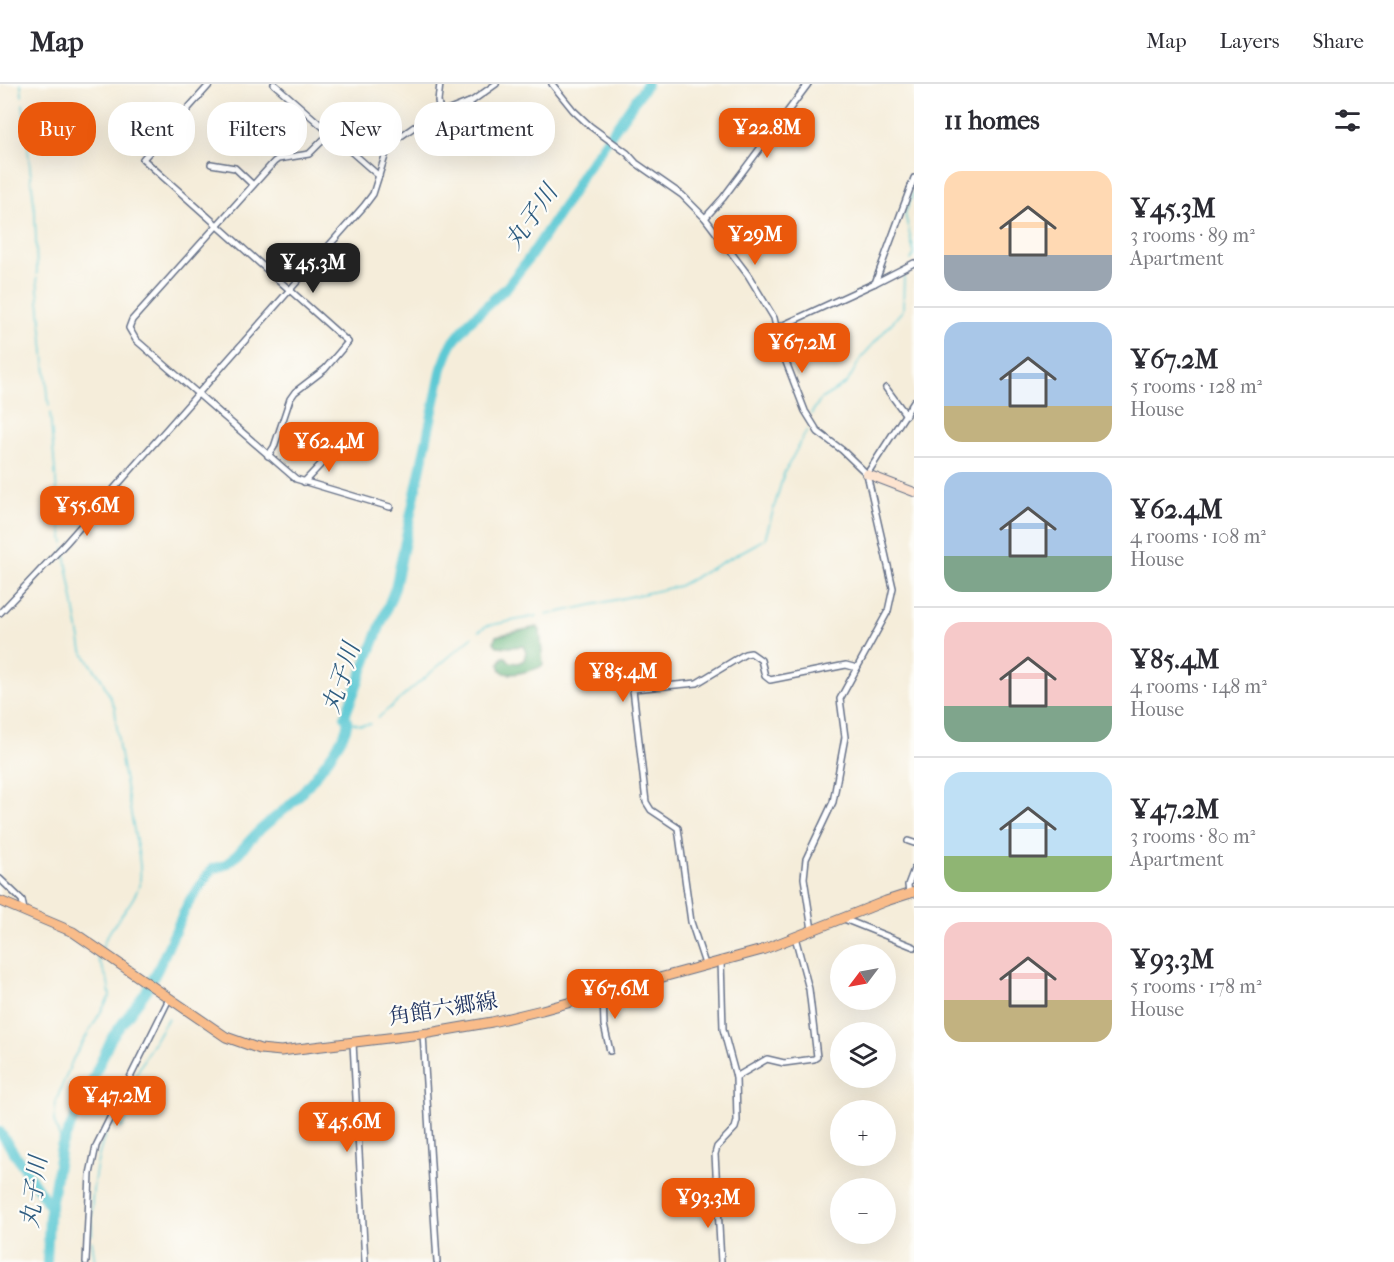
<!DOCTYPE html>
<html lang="en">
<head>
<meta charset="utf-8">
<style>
	body { margin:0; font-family:"IM FELL French Canon","Noto Serif JP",serif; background:#f2f2f3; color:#2b2b33; height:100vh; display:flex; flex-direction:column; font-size:22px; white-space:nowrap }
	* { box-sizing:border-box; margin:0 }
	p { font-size:20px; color:#7c7c81 }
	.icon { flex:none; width:33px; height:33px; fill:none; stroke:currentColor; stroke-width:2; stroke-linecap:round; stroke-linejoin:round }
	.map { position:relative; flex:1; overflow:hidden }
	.drawer { display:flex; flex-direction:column; background:#fff; width:480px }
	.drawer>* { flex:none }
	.top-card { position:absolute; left:18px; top:18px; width:570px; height:54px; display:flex; gap:12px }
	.needle { width:39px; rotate:238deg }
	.tools { position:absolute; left:830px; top:860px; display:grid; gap:12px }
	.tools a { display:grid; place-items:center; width:66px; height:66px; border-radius:50%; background:#fff; box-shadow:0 6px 24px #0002; font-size:30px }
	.price { position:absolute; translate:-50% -51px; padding:0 14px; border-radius:12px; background:#ea580c; color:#fff; font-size:20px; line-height:39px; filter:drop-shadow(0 2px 3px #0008) }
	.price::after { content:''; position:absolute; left:50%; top:36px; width:18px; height:14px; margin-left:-9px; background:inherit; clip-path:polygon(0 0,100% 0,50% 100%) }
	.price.on { background:#222; color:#fff }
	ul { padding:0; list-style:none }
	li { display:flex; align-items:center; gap:18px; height:150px; padding:0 30px }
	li+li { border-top:2px solid #e1e1e2 }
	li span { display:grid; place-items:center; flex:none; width:168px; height:120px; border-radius:18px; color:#555 }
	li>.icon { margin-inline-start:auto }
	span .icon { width:72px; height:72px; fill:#fffc; stroke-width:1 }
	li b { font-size:26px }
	h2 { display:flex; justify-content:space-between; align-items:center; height:72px; padding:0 30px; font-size:26px }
	.tag { padding:0 21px; border-radius:24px; background:#fff; box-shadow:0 6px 24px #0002; font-size:21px; line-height:54px }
	.tag.on { background:#ea580c; color:#fff }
	header { display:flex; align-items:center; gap:36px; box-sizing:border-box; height:84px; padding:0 30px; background:#fff; border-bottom:2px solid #e1e1e2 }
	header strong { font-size:28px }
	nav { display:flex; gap:33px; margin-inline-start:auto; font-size:21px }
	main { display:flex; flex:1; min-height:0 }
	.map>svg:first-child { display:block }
</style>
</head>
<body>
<header>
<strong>Map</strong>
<nav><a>Map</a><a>Layers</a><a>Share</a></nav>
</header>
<main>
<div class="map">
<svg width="914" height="1178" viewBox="0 0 914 1178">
	<rect width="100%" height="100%" fill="#fdfcf7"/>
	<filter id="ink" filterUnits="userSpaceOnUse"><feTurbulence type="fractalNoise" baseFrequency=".0167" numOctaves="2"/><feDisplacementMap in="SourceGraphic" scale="12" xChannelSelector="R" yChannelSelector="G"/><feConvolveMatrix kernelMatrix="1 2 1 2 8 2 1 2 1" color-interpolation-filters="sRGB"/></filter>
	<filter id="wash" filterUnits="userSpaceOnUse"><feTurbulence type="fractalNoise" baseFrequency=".008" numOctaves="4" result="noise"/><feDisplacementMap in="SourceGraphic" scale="24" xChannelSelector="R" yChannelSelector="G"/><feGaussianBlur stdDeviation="1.35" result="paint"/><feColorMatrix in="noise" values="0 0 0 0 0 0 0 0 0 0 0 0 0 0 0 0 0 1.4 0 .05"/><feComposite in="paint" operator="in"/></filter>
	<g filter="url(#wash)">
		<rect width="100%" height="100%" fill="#f5edda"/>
		<path fill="#6ab881" stroke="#427470" stroke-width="1.5" d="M537,543L540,546L543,581C537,586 509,593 503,588C499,585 500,583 499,579L503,573H506L510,578L518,579L524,576L526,568L523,562L510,563L497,562L494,558L496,552Z"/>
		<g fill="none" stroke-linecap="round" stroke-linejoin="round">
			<g stroke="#5dc9d4" stroke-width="1.5">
				<path d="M21,0L22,12"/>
				<path d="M23,20L35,129L37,190"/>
				<path d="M914,107L905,130L914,169"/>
				<path d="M911,176L914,171"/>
				<path d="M37,194L49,322"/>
				<path d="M50,329L59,432L64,459"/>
				<path d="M811,330L821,315L847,299L861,274L903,226L904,188"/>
				<path d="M64,464L82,567L102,596L115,624L119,665L139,773C140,783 142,793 139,802C131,825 109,841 102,864"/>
				<path d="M546,531L679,502L765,455L784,389L807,346"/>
				<path d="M479,547L486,542L537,532"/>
				<path d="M378,634L472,553"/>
				<path d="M348,637L360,641L371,640"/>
				<path d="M109,1041L111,1038L122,1044L140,1005L131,1001L147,969L168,934"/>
				<path d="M62,1061L54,1037L56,1017L73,975L110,912L108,897L98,875L99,872"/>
				<path d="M92,1151C90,1116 95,1078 107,1045"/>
				<path d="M92,1157L95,1178"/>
			</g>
			<g stroke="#5dc9d4" stroke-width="10">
				<path d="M0,1048L51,1124"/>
				<path d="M47,1178L49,1133L61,1063L112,953L145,909L158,885L188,819L213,784C231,783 240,766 252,754C264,740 281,730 294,717C306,705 346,655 347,641C348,636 347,636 345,632L395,504L442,284L451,261L469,238L507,203L530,173L571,111L582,91L647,0"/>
			</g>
		</g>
	</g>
	<g filter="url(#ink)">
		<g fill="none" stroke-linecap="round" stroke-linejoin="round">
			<defs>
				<g id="street">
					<path d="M210,0L143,75L348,258L325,285L295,308L290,315L274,363L268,372"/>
					<path d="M274,0L379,92"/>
					<path d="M552,0L573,26L590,42L627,69L636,79L682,111L705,134L748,191L774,234L781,265L805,327L818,348L842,366L867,390"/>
					<path d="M468,19L497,47"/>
					<path d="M440,28L438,17L440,0"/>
					<path d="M330,49L309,70L278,75L274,78L132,236L129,244L136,256L296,395L390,423"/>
					<path d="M211,80L235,84L253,101"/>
					<path d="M705,134L723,114L808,0"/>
					<path d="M875,199L914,179"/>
					<path d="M777,244L875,199L914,94"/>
					<path d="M886,304L906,331"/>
					<path d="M304,398L345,355L354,363"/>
					<path d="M0,529L66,459L364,122L373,110L387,66L394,57L424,36L472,17L496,0"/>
					<path d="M908,757L914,759"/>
					<path d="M0,795L22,816L24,826"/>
					<path d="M909,810L908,801L914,785"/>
					<path d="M844,835L914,863"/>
					<path d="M812,846L804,794L806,775L833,718L845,653L840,615L888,527L893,504L867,390L914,317"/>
					<path d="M721,876L723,945L736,993L737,1037L735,1044L717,1063L715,1070L721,1178"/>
					<path d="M705,880L691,838L678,744L651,726L646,718L633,605L697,599L745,570L751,569L761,576L765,592L770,596L846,581L857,584"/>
					<path d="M603,909L604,941L610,967"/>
					<path d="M423,950L437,1178"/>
					<path d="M353,959L365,1178"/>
					<path d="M736,993L767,975L784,979L814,975L817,973L809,905L795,853"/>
					<path d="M86,1178L90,1090L96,1062L169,915"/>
				</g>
				<path id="secondary" d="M867,390L914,408"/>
				<path id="primary" d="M0,817L73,848L226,953L260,965L281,967L429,949L492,938L542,926L762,866L886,817L914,808"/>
			</defs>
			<use href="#street" stroke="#677289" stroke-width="8"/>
			<use href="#secondary" stroke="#677289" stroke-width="10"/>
			<use href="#primary" stroke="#677289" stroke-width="11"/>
			<use href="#street" stroke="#fff" stroke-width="5"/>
			<use href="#secondary" stroke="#fde4d0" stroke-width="8"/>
			<use href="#primary" stroke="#f9bc8a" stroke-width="9"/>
		</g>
	</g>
	<g text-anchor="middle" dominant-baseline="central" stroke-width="4.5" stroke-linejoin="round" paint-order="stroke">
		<g font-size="22" fill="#1b2f5e" stroke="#fdfcf7">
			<text transform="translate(443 925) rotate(-9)">角館六郷線</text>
		</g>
		<g font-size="24" font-style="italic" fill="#2f5d81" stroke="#fdfcf7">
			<text transform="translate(531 133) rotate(-55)">丸子川</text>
			<text transform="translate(341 594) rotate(-72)">丸子川</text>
			<text transform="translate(34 1108) rotate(-83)">丸子川</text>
		</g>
	</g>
</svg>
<div class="tools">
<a><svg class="needle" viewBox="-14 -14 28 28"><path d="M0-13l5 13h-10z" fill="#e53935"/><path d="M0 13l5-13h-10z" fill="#7c7c81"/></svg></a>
<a><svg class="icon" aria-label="layers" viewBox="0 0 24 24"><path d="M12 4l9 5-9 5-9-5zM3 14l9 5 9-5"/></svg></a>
<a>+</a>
<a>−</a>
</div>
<b class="price" style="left:767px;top:75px">¥22.8M</b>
<b class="price" style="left:755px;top:182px">¥29M</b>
<b class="price on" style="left:313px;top:210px">¥45.3M</b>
<b class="price" style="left:802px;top:290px">¥67.2M</b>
<b class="price" style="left:329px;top:389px">¥62.4M</b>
<b class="price" style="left:87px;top:453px">¥55.6M</b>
<b class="price" style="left:623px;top:619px">¥85.4M</b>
<b class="price" style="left:615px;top:936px">¥67.6M</b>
<b class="price" style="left:117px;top:1043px">¥47.2M</b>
<b class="price" style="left:347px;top:1069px">¥45.6M</b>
<b class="price" style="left:708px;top:1145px">¥93.3M</b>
<div class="top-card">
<a class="tag on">Buy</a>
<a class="tag">Rent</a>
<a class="tag">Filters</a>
<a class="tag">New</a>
<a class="tag">Apartment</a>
</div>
</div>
<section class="drawer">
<h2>11 homes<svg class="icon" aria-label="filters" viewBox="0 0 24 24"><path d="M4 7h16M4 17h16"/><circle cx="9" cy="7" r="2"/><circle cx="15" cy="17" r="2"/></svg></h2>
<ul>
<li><span style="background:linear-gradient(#ffd9b3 70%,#9aa5b1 0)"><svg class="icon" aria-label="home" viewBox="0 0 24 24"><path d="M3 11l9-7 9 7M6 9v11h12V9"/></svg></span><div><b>¥45.3M</b><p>3 rooms · 89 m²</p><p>Apartment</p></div></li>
<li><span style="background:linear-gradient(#a9c7e8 70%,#c2b280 0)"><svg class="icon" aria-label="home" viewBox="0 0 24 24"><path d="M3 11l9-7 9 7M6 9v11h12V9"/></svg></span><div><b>¥67.2M</b><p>5 rooms · 128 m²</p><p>House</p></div></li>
<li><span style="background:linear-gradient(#a9c7e8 70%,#7fa58c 0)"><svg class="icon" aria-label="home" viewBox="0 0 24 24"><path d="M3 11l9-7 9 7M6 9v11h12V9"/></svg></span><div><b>¥62.4M</b><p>4 rooms · 108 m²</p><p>House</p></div></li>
<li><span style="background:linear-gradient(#f6c9c9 70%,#7fa58c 0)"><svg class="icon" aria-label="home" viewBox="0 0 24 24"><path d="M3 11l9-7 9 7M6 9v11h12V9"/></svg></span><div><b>¥85.4M</b><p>4 rooms · 148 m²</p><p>House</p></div></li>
<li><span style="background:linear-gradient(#bfe0f5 70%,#8fb573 0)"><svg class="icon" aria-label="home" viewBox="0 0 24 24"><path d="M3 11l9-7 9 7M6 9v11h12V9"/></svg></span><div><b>¥47.2M</b><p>3 rooms · 80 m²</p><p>Apartment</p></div></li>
<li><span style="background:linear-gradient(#f6c9c9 65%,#c2b280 0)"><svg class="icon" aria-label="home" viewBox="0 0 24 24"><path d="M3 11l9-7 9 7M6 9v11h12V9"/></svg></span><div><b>¥93.3M</b><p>5 rooms · 178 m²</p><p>House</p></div></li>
</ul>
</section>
</main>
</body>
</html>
